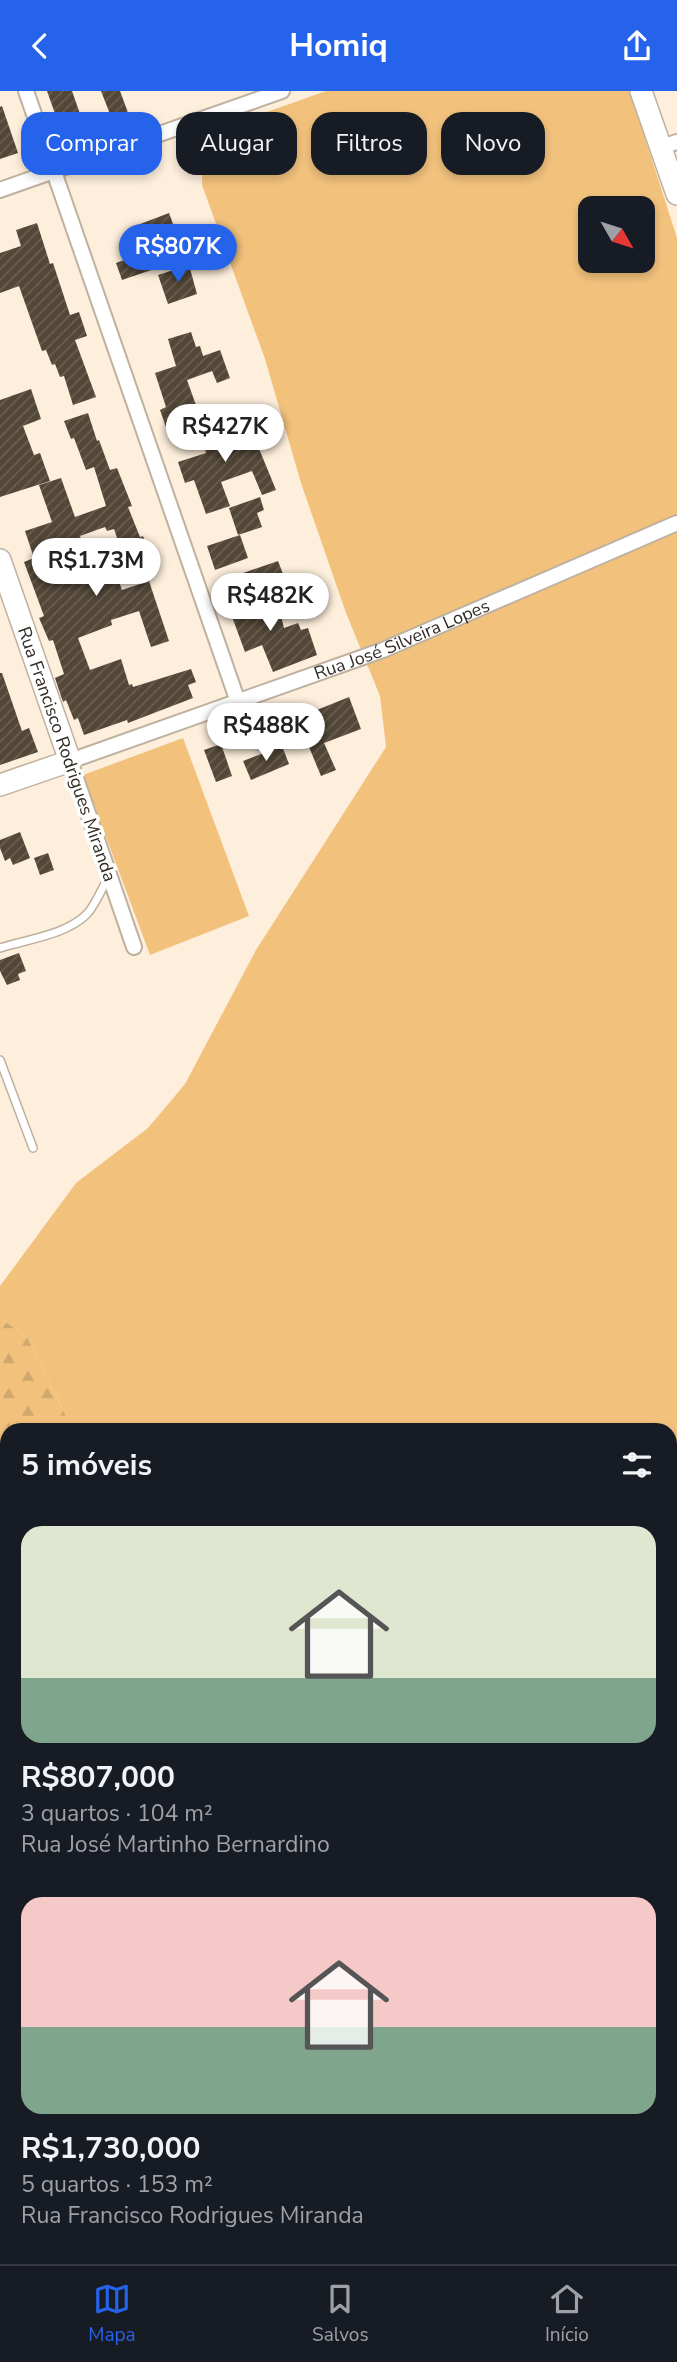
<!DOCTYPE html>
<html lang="pt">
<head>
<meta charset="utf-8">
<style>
	body { margin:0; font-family:"Nunito Sans",sans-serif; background:#242831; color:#f1f3f6; height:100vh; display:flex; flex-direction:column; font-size:26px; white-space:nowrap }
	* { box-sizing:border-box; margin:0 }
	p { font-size:23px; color:#9ea1a6 }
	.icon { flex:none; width:38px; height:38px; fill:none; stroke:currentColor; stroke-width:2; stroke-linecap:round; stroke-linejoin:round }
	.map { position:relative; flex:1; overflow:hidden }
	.details { position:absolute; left:0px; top:1332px; width:677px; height:842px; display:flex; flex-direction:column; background:#171b24; border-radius:21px 21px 0 0; box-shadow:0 4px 10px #0003 }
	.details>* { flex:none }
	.guide { position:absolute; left:21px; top:21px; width:635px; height:63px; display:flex; gap:14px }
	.needle { width:46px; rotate:129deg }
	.fabs { position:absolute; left:578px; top:105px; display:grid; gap:14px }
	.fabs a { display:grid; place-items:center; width:77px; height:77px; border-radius:14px; background:#171b24; box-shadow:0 4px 10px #0003; font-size:35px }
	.price { position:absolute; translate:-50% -60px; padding:0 16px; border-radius:24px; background:#fff; color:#222; font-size:23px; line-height:46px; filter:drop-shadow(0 2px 4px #0008) }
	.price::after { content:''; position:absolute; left:50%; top:42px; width:21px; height:16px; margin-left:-10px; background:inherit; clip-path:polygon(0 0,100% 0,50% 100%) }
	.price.active { background:#2563eb; color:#fff }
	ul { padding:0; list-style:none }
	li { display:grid; align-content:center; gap:14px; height:371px; padding:0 21px }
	li span { display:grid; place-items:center; height:217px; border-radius:21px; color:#555 }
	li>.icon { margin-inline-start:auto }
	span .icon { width:126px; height:126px; fill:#fffc; stroke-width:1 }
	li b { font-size:30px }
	h2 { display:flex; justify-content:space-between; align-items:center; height:84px; padding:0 21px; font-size:30px }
	.pill { padding:0 24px; border-radius:21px; background:#171b24; box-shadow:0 4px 10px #0003; font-size:24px; line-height:63px }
	.pill.active { background:#2563eb; color:#fff }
	header { display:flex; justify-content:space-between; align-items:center; height:91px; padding:0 21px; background:#2563eb; color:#fff; font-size:32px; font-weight:700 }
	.dock { display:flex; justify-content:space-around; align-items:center; height:98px; border-top:2px solid #363941; background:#171b24; font-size:19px; color:#9ea1a6 }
	.dock a { display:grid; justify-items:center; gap:4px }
	.dock .active { color:#2563eb }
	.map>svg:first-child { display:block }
</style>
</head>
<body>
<header><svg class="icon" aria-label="back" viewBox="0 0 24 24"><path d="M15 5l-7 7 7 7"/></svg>Homiq<svg class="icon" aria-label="share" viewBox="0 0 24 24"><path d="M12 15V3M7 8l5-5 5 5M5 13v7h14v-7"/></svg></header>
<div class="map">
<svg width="677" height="2173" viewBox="0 0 677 2173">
	<defs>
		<pattern id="forest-firs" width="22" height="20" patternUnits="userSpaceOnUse" patternTransform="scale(1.75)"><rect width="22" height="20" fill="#f2c27d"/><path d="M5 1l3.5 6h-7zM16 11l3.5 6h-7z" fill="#d0a76c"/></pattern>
		<pattern id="building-hatch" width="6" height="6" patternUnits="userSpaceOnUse" patternTransform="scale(1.75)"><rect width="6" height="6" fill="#534737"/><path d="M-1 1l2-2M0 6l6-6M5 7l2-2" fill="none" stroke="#695f52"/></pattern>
	</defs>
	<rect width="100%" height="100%" fill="#feefdc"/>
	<g fill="#f2c27d" fill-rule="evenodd">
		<path d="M326,0H630L677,147V2173H0V1516L7,1508V2166H670V1339H67V1327L27,1246L0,1227V1195L76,1092L148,1037L185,993L256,859L386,656L380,605L346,522L301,392L265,268L202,94L203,55L227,35ZM590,117H642V170H590Z"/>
		<path d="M183,647L249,825L150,864L83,684Z"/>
	</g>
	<path fill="url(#forest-firs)" d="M0,1227L27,1246L67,1327V1339H7V1508L0,1516Z"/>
	<g fill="url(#building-hatch)">
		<path d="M47,0H72L86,40L64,48Z"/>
		<path d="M101,0H120L133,35L117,41Z"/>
		<path d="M2,15L18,62L0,68V16Z"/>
		<path d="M169,122L178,146L159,152L166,174L122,189L116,172L144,162L135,135Z"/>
		<path d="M37,132L50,173L53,172L70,224L79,221L87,245L75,249L96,306L73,314L64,285L60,286L55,273L52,274L46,259L42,260L19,195L0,202V162L21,155L16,139Z"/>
		<path d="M189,174L197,203L168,213L158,184Z"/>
		<path d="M191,241L196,256L200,255L203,265L220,259L230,287L217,292L212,280L187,289L201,328L167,339L160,319L166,316L155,282L176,275L168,248Z"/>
		<path d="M31,298L41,328L23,335L34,364L40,362L50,390L0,406V309Z"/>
		<path d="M88,322L97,350L99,349L110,379L117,377L132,415L128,416L140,446L143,445L149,462L125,470L114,438L107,440L105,436L80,445L90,476L92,475L93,478L112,471L122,499L149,490L169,550L151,556L139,520L111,529L112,534L78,547L90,579L121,568L129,594L132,593L133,596L191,578L196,591L188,594L193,607L128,632L127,629L84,644L78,627L74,629L66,609L63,611L55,587L64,583L53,549L49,550L39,527L44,525L24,471L34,467L25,440L52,431L39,394L61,387L75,426L106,415L94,376L86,379L74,347L71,348L64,330Z"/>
		<path d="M240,327L246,345L253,343L276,399L262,404L252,380L221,391L230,415L206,423L194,389L185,392L178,371L206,362L199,341Z"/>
		<path d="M260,406L264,419L257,422L262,436L238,444L229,417Z"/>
		<path d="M240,444L248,467L215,479L207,455Z"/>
		<path d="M278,470L285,488L250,502L243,482Z"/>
		<path d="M261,500L271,528L281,525L284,537L298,532L301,539L308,537L317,564L273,581L262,554L245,561L227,512Z"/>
		<path d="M0,582H2L22,640L29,637L38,661L0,674Z"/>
		<path d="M349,606L361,638L324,652L336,679L321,685L297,627Z"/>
		<path d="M221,653L232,685L216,691L204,659Z"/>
		<path d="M282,655L289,673L251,689L243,670Z"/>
		<path d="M20,741L30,767L13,774L10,767L5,770L0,757V749Z"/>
		<path d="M48,762L54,779L40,784L34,767Z"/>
		<path d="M19,862L26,880L18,883L20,889L7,894L0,880V869Z"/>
	</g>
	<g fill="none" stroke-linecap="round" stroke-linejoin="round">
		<defs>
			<g id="lane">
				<path d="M0,857C28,848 66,844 87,823C96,813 102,797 109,785"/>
				<path d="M0,969L33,1057"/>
			</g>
			<g id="street">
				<path d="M26,0L238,611"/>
				<path d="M661,56L677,51"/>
				<path d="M0,99L282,0"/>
				<path id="s1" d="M134,856L70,670L383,559L677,432"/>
			</g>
			<g id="secondary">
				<path d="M641,0L677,103"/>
				<path d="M0,469L70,670L0,694"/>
			</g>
		</defs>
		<use href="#lane" stroke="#bfb19f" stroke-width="10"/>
		<use href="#street" stroke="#bfb19f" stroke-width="18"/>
		<use href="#secondary" stroke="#bfb19f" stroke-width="24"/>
		<use href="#lane" stroke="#fff" stroke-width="7"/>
		<use href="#street" stroke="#fff" stroke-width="14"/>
		<use href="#secondary" stroke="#fff" stroke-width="21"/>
	</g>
	<g text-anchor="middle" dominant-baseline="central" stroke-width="7" stroke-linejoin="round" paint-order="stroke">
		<g font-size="18" fill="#322d26" stroke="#fff">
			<text stroke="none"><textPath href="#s1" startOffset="550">Rua José Silveira Lopes</textPath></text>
			<text transform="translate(67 663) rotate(71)">Rua Francisco Rodrigues Miranda</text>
		</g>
	</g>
</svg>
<div class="fabs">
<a><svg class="needle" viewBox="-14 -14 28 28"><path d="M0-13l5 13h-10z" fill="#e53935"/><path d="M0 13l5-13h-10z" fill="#9ea1a6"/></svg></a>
</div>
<b class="price active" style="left:178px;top:193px">R$807K</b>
<b class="price" style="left:225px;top:373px">R$427K</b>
<b class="price" style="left:96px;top:507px">R$1.73M</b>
<b class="price" style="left:270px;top:542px">R$482K</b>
<b class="price" style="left:266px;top:672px">R$488K</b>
<div class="guide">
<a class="pill active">Comprar</a>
<a class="pill">Alugar</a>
<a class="pill">Filtros</a>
<a class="pill">Novo</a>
</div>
<section class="details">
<h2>5 imóveis<svg class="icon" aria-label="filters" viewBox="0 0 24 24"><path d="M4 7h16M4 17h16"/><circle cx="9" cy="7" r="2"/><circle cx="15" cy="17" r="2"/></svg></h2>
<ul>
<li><span style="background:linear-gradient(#dfe7d0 70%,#7fa58c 0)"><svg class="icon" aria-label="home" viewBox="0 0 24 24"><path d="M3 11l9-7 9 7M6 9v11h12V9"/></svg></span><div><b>R$807,000</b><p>3 quartos · 104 m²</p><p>Rua José Martinho Bernardino</p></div></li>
<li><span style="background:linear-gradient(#f6c9c9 60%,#7fa58c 0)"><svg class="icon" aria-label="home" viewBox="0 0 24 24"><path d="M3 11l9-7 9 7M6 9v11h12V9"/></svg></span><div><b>R$1,730,000</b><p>5 quartos · 153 m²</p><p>Rua Francisco Rodrigues Miranda</p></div></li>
</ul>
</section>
</div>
<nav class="dock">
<a class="active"><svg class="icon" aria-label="map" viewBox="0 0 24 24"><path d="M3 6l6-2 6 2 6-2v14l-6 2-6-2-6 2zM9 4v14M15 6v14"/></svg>Mapa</a>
<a><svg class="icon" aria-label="saved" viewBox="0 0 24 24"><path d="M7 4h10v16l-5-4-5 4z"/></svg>Salvos</a>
<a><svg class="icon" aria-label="home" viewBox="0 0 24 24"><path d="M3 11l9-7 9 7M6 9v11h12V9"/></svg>Início</a>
</nav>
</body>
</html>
